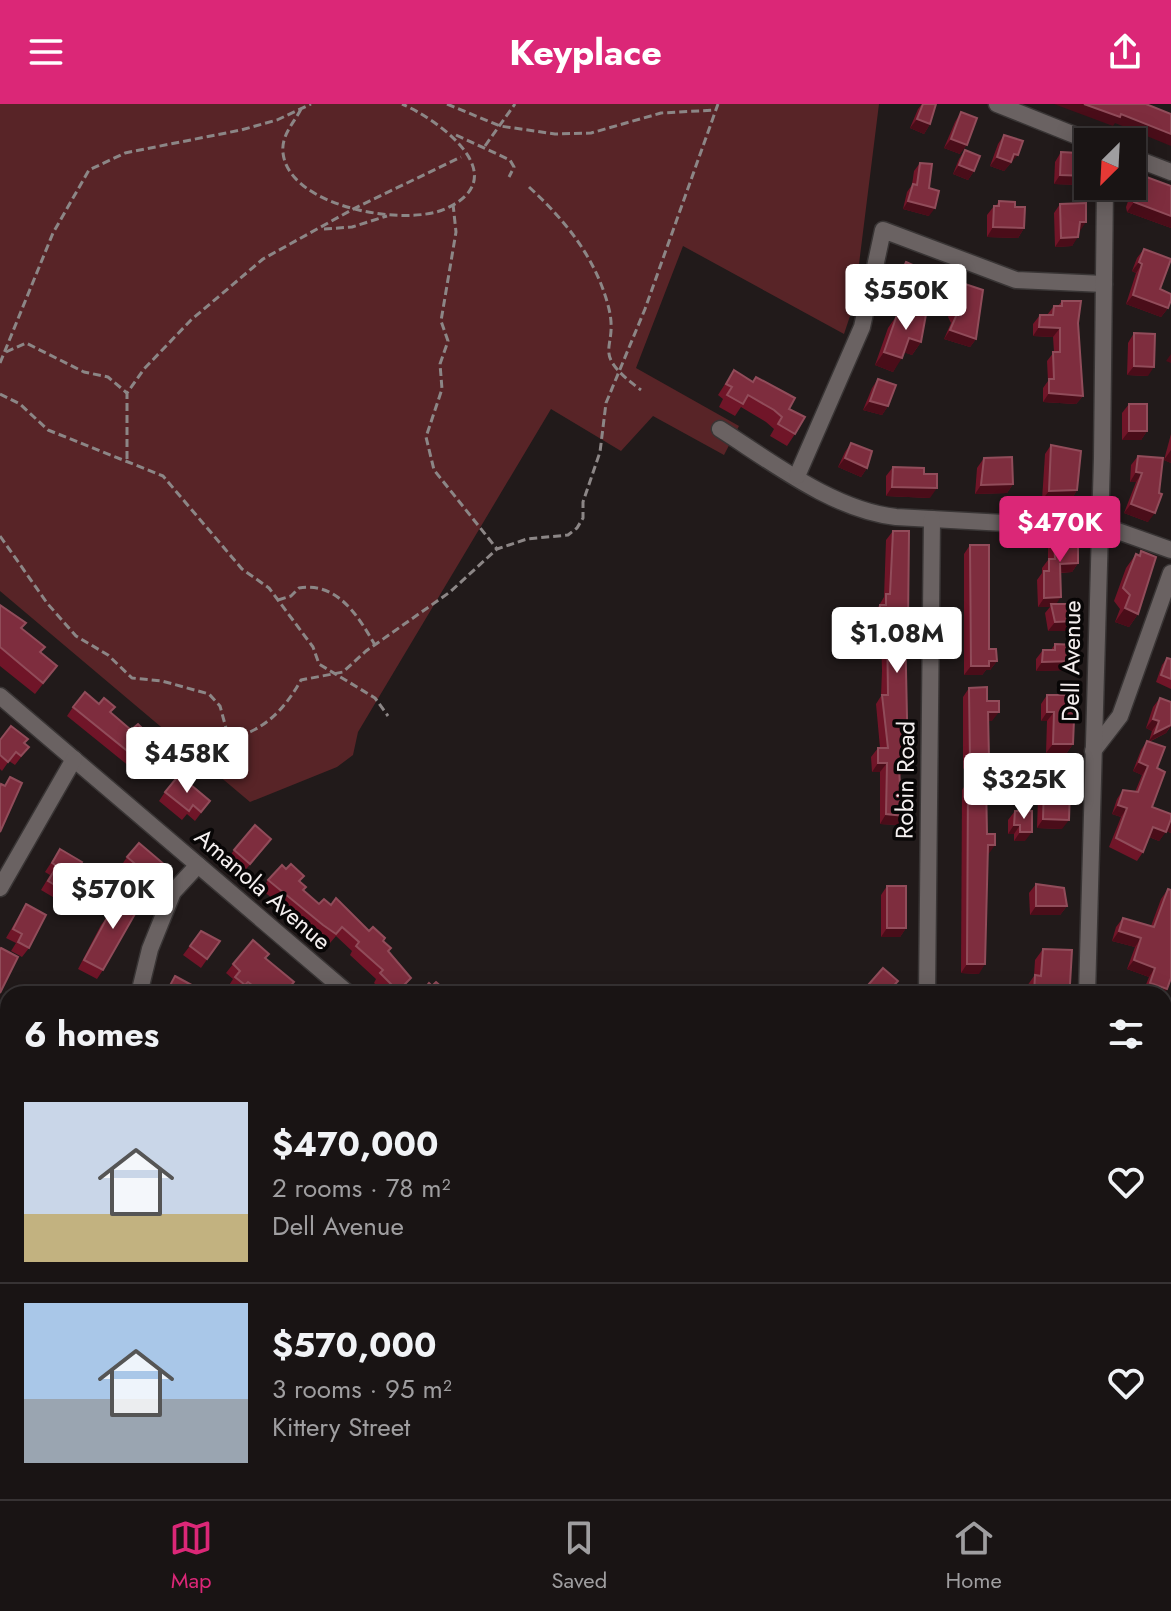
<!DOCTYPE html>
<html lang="en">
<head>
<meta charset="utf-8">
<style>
	body { margin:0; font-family:Jost,sans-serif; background:#262122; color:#f1f3f6; height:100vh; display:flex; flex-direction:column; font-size:30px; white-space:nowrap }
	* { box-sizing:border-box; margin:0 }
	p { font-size:26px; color:#9f9ea0 }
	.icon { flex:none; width:44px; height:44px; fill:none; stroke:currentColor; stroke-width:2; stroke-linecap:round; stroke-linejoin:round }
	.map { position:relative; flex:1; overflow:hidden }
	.panel { position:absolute; left:0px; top:882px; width:1172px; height:514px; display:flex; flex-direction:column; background:#191414; border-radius:24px 24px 0 0; box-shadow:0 4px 20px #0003,0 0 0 2px #373334 }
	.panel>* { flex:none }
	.needle { width:52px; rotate:204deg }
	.tools { position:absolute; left:1074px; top:24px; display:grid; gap:16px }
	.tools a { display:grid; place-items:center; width:72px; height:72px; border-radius:0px; background:#191414; box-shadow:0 4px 20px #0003,0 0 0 2px #373334; font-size:40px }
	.price { position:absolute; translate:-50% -68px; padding:0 18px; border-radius:8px; background:#fff; color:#222; font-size:26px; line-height:52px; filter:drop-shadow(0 2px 4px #0008) }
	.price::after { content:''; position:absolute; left:50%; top:48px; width:24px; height:18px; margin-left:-12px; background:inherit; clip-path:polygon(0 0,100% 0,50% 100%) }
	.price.current { background:#db2777; color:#fff }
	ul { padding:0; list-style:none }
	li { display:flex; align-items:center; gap:24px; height:200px; padding:0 24px }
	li+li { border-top:2px solid #373334 }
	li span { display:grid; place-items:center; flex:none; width:224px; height:160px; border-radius:0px; color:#555 }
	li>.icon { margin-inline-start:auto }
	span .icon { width:96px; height:96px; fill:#fffc; stroke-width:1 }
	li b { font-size:34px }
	h2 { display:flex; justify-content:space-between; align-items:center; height:96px; padding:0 24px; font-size:34px }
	header { display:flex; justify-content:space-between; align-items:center; height:104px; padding:0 24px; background:#db2777; color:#fff; font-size:36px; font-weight:700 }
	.menu { display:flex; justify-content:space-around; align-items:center; height:112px; border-top:2px solid #373334; background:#191414; font-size:22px; color:#9f9ea0 }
	.menu a { display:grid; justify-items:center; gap:4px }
	.menu .current { color:#db2777 }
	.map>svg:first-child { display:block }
</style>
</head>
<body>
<header><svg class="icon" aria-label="menu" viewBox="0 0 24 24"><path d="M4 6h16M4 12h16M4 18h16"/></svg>Keyplace<svg class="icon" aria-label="share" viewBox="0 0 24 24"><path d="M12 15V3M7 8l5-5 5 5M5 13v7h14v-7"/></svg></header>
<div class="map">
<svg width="1171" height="1395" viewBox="0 0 1171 1395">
	<rect width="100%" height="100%" fill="#211a1a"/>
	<g fill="#582427">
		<path d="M0,0H879L854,200L844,230L683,142L636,264L739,322L724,351L653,312L621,347L551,305L358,628L353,651L337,663L250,698L0,487Z"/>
		<path d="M389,1388H739L714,1395H403Z"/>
	</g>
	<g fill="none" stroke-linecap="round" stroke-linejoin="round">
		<defs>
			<g id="street">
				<path d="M997,0L1092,38"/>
				<path d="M1132,53L1171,68"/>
				<path d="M720,325C772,358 833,406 896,413L1112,425L1171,446"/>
				<path d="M797,372L862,223L883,126L1016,176L1104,180"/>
				<path d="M0,592L349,890"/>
				<path d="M1093,647L1120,612L1171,469"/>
				<path d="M0,784L74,655"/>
				<path d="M139,890L150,845L173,788L198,761"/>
				<path d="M927,890L932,415"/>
				<path d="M1087,890L1102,354L1105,82"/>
				<path d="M0,1088L8,1092"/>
				<path d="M0,1265L8,1269"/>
				<path d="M1164,1365L1171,1363"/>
				<path d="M226,1388L232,1395"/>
				<path d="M1035,1388L1038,1395"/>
				<path d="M1088,1395L1106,1388"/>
			</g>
			<g id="secondary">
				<path d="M1164,922L1171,920"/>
				<path d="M178,1395L186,1388"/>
			</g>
		</defs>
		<use href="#street" stroke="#393535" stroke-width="19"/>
		<use href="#secondary" stroke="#393535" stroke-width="27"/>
		<g stroke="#8c8686" stroke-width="3" stroke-dasharray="8 4" stroke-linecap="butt">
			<path d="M447,0L500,22L555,30L591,29L661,9L715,6"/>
			<path d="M301,5C294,19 281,31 283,49C289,103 404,123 445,105C517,73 439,16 402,0"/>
			<path d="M456,31L510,56L514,63L509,73"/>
			<path d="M485,42L515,0"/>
			<path d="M529,83C565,116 595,153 608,201C621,248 586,245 641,286"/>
			<path d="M453,100L456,128L441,217L448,237L440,260L442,285L426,333L434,366L497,445"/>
			<path d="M324,125L352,123L387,112"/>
			<path d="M6,248L26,239L84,268L108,273L127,289"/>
			<path d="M0,259L53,129L89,66L125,49L241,26L277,16L311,0"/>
			<path d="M0,290L20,300L48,326L163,372L242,465L269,484L313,543L319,560L375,594L388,612"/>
			<path d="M127,355V289L144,265L191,216L263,155L355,104L461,53"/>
			<path d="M0,432L47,499L76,532L108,551L132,574L162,577L209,590L220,602L229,635C263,627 283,608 301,576L343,568L366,547L450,488L497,445L527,435L568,431L577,424L583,414V398L600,348L606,299L645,205L718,0"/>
			<path d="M278,496L291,492L299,484C338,478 358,512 375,541"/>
			<path d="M475,1388L477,1395"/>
			<path d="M526,1395L531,1388"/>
		</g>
		<use href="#street" stroke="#6a6262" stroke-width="16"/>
		<use href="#secondary" stroke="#916769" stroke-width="24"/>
	</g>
	<g fill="#701528">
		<path d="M922,0H936L930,20L924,30L910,24L918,5Z"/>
		<path d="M961,8L960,50L944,44L955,18Z"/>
		<path d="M1004,31L1011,60H1010L1004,67L990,62L998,40Z"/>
		<path d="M965,46L974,67L968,76L953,70L959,55Z"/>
		<path d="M1061,48L1077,52L1088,72L1082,81L1054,80L1055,58Z"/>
		<path d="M920,59L929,84V112L903,105L907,88L912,81L914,67Z"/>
		<path d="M1141,71L1171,82V124L1127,108L1126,103L1134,80Z"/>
		<path d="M999,97L1015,103L1024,124L1018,134L987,133V111L994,102H996Z"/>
		<path d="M1060,100L1080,127L1072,142L1055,143L1054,109Z"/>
		<path d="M1144,145L1168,204L1161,213L1126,200L1136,169L1132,167L1137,154Z"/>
		<path d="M906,158L954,180L956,177L976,235L970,243L944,235L951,219L948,213L951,204L930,197L928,200L893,184L900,167Z"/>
		<path d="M1062,197L1078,219L1083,292L1076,300L1043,298V284L1048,277L1047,257L1054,248L1053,233L1033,232V220L1040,211H1047L1054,202H1058Z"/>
		<path d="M917,202L921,238L912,251L904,248L893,268L875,261L888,224L897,211L908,214Z"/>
		<path d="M1134,229L1148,272L1127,271L1128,239Z"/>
		<path d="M734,266L789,305L795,330L787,342L770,332L774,325L766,318L741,303L735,312L719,303L723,295L718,291Z"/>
		<path d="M878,275L888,302L882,311L863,306L872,284Z"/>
		<path d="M1129,300L1147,327L1141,336H1122V309Z"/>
		<path d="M1171,330V359L1164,356Z"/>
		<path d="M851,339L867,364L861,373L838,363L845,348Z"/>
		<path d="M1051,341L1077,386L1071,396H1042L1045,350Z"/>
		<path d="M1138,352L1163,354L1148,418L1124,409L1136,378H1130L1131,361Z"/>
		<path d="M984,354L1013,380L1007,389L975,390L977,364Z"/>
		<path d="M893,363L924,370L930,394L886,392V372Z"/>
		<path d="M893,427L908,519L905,524L901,671H900L898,721L880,720V668H872L871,653L878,644H880L876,600L881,592L882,567L881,529L879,521H874V510L884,493L886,436Z"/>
		<path d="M1054,433L1078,459L1072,468L1060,469L1056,500L1070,527H1048L1045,509L1050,503H1038L1037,476L1042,469V464L1048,456V443Z"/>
		<path d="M970,441L989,545L997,557L990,566H986L982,571H964V450Z"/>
		<path d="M1141,447L1138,510L1129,523L1115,518L1120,505L1114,497L1126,464L1136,450L1139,451Z"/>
		<path d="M0,501L26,519L22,524L41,549L57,562L35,590L0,562Z"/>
		<path d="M1055,540L1075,557L1068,566L1036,567V555L1043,546H1051Z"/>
		<path d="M1167,554L1171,555V585L1156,578L1162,561Z"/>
		<path d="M969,584L987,597L992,617H988L989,655L982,665H963V593Z"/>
		<path d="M1047,591L1073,640L1066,650L1046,649L1047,617H1041V600Z"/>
		<path d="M1160,594L1171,598V622L1166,629L1149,638L1157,664L1152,703L1170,710L1171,708V729L1166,727L1159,737L1149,733L1143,748L1137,757L1109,743L1121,713L1112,710L1117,695L1123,686L1135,688L1142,671L1133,667L1141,646L1147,637H1149L1152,627L1146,624L1153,603Z"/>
		<path d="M73,603L111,609L153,644L135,667L67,612Z"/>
		<path d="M0,636L24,640L29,643L15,661L9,657L2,667L0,665Z"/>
		<path d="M968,677L987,730L988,751L979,870L961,869L962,686Z"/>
		<path d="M1044,683L1062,725L1037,724L1038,692Z"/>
		<path d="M165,688L210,697L195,717L187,710L182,716L159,697Z"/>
		<path d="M1015,707L1025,737H1014V730H1008V716Z"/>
		<path d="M271,735L243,769L227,756L234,746Z"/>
		<path d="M60,745L65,787L58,796L41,786L50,771L45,768Z"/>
		<path d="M127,753L158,770L146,784L121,762Z"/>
		<path d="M268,776L300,777L304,787L319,800L331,801L383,837L388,848L411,874L404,883L398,890H386L374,879L376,875L350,851L352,847L336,832L330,839L317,831L262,786Z"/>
		<path d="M1036,780L1067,802L1060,811H1030L1029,789Z"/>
		<path d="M887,782L906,824L900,833H881V791Z"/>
		<path d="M1168,785L1167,885L1164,890H1148L1143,888L1149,873L1127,865L1135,843L1112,837L1116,823L1123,814L1151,822L1161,795Z"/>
		<path d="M126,787L103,866L97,875L78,865L101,821L108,812L110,813Z"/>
		<path d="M26,800L29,844L22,853L11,847L16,839L6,834Z"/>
		<path d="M201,827L220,837L201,864L183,851Z"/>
		<path d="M1043,845L1070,880L1067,890H1027V882L1034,872L1035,856Z"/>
		<path d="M266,854L286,890H246L242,887L238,890L228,883L233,875L226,869L233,860Z"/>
		<path d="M0,1007L6,1016L8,1017V1050L1,1060L0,1059Z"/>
		<path d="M1171,1082V1101L1167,1089Z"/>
		<path d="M0,1110L8,1114V1165L0,1161Z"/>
		<path d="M0,1200L8,1204V1244L0,1240Z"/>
		<path d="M269,1388H305L311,1395H274Z"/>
		<path d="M983,1388H1017L1019,1395H980L979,1393Z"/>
	</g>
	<g fill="#4a0d19">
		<path d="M1054,0H1084L1121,10L1171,30V42L1115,19L1113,22Z"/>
		<path d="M917,15L930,20L924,30L910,24Z"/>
		<path d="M951,35L967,41L960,50L944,44Z"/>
		<path d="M1014,50L1018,51L1004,67L990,62L997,53Z"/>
		<path d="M959,61L974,67L968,76L953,70Z"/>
		<path d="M1060,71L1088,72L1082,81L1054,80Z"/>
		<path d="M908,97L935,104L929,112L903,105Z"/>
		<path d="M1134,98L1171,112V124L1127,108Z"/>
		<path d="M1080,118H1086L1080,127L1073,128Z"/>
		<path d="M993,123L1024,124L1018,134L987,133Z"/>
		<path d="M1078,133L1072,142L1055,143L1061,134Z"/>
		<path d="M1139,158L1142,160L1136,169L1132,167Z"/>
		<path d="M935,188L957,195L951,204L930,197Z"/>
		<path d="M1133,191L1168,204L1161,213L1126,200Z"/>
		<path d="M1039,223L1060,224L1053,233L1033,232Z"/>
		<path d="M950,226L976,235L970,243L944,235Z"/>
		<path d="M909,234L921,238L912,251L900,247Z"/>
		<path d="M884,248L902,254L893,268L875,261Z"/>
		<path d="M1171,250V259L1166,257Z"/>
		<path d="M1134,262L1154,263L1148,272L1127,271Z"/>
		<path d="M1049,289L1083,292L1076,300L1043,298Z"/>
		<path d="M870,297L888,302L882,311L863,306Z"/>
		<path d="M1129,327H1147L1141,336H1122Z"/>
		<path d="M1171,346V359L1164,356Z"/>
		<path d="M845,354L867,364L861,373L838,363Z"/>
		<path d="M1136,368L1142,369L1136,378H1130Z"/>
		<path d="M1013,380L1007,389L975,390L981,381Z"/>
		<path d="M892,383L937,384L930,394L886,392Z"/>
		<path d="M1077,386L1071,396H1042L1049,387Z"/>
		<path d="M1131,400L1155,409L1148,418L1124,409Z"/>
		<path d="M1078,459L1072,468L1054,469L1060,460Z"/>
		<path d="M1061,493L1054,503L1051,500L1050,503H1038L1044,494Z"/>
		<path d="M1125,504L1138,510L1129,523L1115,518Z"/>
		<path d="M880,512H885L879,521H874Z"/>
		<path d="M1076,517L1070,527H1048L1055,518Z"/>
		<path d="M989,557H997L990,566H986L982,571H964L971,562Z"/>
		<path d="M1075,557L1068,566L1036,567L1042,558Z"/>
		<path d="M988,608H999L992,617H982Z"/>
		<path d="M1047,608H1054L1047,617H1041Z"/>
		<path d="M1153,615L1159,617L1152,627L1146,624Z"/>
		<path d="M1171,621L1166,629L1148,638L1155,629Z"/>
		<path d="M1053,640H1073L1066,650L1046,649Z"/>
		<path d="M989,655L982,665H963L970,656Z"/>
		<path d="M1139,658L1148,662L1142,671L1133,667Z"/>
		<path d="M878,659H887L880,668H872Z"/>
		<path d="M908,661L901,671H893L899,662Z"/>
		<path d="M1118,701L1127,704L1121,713L1112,710Z"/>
		<path d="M886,710L904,712L898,721L880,720Z"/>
		<path d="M1043,715L1069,716L1062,725L1037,724Z"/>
		<path d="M1170,717L1171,718V729L1164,726Z"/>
		<path d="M1014,721H1020L1014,730H1008Z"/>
		<path d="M1153,723L1166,728L1159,737L1147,732Z"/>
		<path d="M1020,728H1032L1025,737H1014Z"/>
		<path d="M988,741H995L988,751H982Z"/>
		<path d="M1036,802H1067L1060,811H1030Z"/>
		<path d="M887,824H906L900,833H881Z"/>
		<path d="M1119,827L1141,834L1135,843L1112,837Z"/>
		<path d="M1134,856L1155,864L1149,873L1127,865Z"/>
		<path d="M967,860H985L979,870L961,869Z"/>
		<path d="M1150,879L1167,885L1164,890H1148L1143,888Z"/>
		<path d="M1171,1332V1338L1164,1341V1337L1166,1334Z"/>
	</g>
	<g fill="#7e2d3e" stroke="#914c5a" stroke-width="2">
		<path d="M923,0H936L930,20L917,15Z"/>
		<path d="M1084,0H1146L1171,10V30L1121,10L1120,13Z"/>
		<path d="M961,8L977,14L967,41L951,35Z"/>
		<path d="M1004,31L1023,37L1018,51L1014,50L1011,58L997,53Z"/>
		<path d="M965,46L980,52L974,67L959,61Z"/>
		<path d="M1061,48L1078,49L1077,52H1087L1088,72L1060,71Z"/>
		<path d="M920,59L932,60L929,84L939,87L935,104L908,97L913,80L917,81Z"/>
		<path d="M1141,71L1171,82V112L1134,98L1133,94Z"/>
		<path d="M999,97L1015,98V103H1025L1024,124L993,123L994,102H999Z"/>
		<path d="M1086,99V118H1080L1078,133L1061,134L1060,100Z"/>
		<path d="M1144,145L1171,155L1160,185L1171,190V196L1168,204L1133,191L1142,160L1139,158Z"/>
		<path d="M906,158L955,180L956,177L983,186L976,235L950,226L957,210L954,204L957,195L935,188L934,192L899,175Z"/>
		<path d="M1062,197H1081L1078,219L1083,292L1049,289V275H1054L1053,248H1060V224L1039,223L1040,211H1053L1054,202H1062Z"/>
		<path d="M917,202L927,205L921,238L909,234L902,254L884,248L897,211L912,216Z"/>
		<path d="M1134,229L1155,230L1154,263L1134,262Z"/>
		<path d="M734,266L753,278L756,273L795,294L789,305L805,313L795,330L778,320L782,313L774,306L748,291L743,300L727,291L732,283L726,280Z"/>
		<path d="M878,275L896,281L888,302L870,297Z"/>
		<rect x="1129" y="300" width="18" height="27"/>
		<path d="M851,339L872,347L867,364L845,354Z"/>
		<path d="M1051,341L1081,347L1077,386L1049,387Z"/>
		<path d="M1138,352L1163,354L1159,389L1162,390L1155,409L1131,400L1142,369L1136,368Z"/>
		<path d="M1012,353L1013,380L981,381L984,354Z"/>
		<path d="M893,363L924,364V370H937V384L892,383Z"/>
		<path d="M893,427H909L908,519H905L908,661L899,662L900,683L907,684L904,712L886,710L887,659H878V644H888L882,591H888L887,519L885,512H880V501H886V490H890Z"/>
		<path d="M1054,433H1078V459L1060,460L1061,493L1044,494V467H1049V455H1055Z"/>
		<path d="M970,441H989V545H996L997,557H989V562H971Z"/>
		<path d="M1141,447L1156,453L1138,510L1125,504L1130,491L1123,484L1136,450L1140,452Z"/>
		<path d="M1051,500H1076V517L1055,518Z"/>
		<path d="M0,501L26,519L21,524L45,543L40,548L57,562L43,579L0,543Z"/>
		<path d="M1055,540L1076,541L1075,557L1042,558L1043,546H1055Z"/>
		<path d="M1167,554L1171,555V575L1161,571Z"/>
		<path d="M987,583V597H999V608H988L989,655L970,656L969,584Z"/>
		<path d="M85,588L99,600L104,594L115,603L110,608L131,626L138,620L145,627L140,633L153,644L141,658L73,603Z"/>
		<path d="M1047,591H1075L1073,640H1053L1054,608H1047Z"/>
		<path d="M1160,594L1171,598V621L1155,629L1159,617L1153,615Z"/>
		<path d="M11,622L28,635L24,639L29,643L21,652L16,648L8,658L0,651V636Z"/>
		<path d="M1147,637L1165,643L1157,664L1165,668L1152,703L1171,710V715L1166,728L1153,723L1143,748L1116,734L1127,704L1118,701L1123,686L1138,688L1148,662L1139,658Z"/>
		<path d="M179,671L210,697L201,708L193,701L189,707L165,688Z"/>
		<path d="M10,673L22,679L0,728V683L1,680L5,682Z"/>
		<path d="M968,677H986L987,730H995V741H988L985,860H967Z"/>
		<path d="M1044,683L1053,687L1070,685L1069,716L1043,715Z"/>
		<path d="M1015,707H1032V728H1020V721H1014Z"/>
		<path d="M255,721L271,735L250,760L234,746Z"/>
		<path d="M139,739L165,761L153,775L127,753Z"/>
		<path d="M60,745L82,758L65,787L48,777L57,762L52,759Z"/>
		<path d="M291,760L304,772L299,777L306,783L303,786L319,800L324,795L331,801L336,794L369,827L373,823L385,834L383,837L391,844L388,847L411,874L398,887L380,869L383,866L356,842L359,838L342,823L336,830L323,821L268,776L282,761L286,765Z"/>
		<path d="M1036,780L1064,784L1067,802H1036Z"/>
		<rect x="887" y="782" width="19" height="42"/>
		<path d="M1168,785L1171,786V874L1167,885L1150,879L1155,864L1134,856L1141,834L1119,827L1123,814L1154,823Z"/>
		<path d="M126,787L143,796L103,866L84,856L108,812L112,814Z"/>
		<path d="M26,800L46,811L29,844L18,838L22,830L13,825Z"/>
		<path d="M201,827L220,837L207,855L190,842Z"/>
		<path d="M253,836L269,850L265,854L294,878L284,890H263L248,878L245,881L235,873L240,867L233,860Z"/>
		<path d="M1,844L18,853L0,889V846Z"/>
		<path d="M1043,845L1072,846L1070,880L1068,889L1034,890L1035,871L1041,872Z"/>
		<path d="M883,864L898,877L886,890H864L862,888Z"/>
		<path d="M175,872L199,885L196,890H169L166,889Z"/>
		<path d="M436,878L445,886L441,890H420L429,879L432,882Z"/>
		<path d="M0,1007L8,1011L6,1016L8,1017V1044L0,1039Z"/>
		<path d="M0,1110L8,1114V1150L0,1146Z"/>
		<path d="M0,1200L8,1204V1228L5,1226L6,1224L0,1221Z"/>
		<path d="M0,1280H2L3,1300L0,1301Z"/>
		<path d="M1171,1311V1332L1166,1334L1164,1330V1314Z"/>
		<path d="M1171,1383V1395H1152L1151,1392L1160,1388H1164V1386Z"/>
		<path d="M116,1388H140L132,1395H95L90,1390L120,1389Z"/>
		<path d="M291,1388H305L311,1395H298Z"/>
		<path d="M400,1388L418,1395H397Z"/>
		<path d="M987,1388H1017L1019,1395H989Z"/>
		<path d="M45,1393L46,1395H30L29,1394Z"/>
	</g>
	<g text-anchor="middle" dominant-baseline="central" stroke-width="7" stroke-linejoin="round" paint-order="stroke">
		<g font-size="24" fill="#f5f0f0" stroke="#080606">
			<text transform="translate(1071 557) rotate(-89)">Dell Avenue</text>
			<text transform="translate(905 676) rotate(-89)">Robin Road</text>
			<text transform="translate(263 785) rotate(41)">Amanola Avenue</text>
		</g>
	</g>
</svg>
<div class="tools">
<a><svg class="needle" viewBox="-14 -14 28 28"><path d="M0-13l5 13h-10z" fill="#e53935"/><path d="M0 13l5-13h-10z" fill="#9f9ea0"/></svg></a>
</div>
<b class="price" style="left:906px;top:228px">$550K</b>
<b class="price current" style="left:1060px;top:460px">$470K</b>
<b class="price" style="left:897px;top:571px">$1.08M</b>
<b class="price" style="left:187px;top:691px">$458K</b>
<b class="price" style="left:1024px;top:717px">$325K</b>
<b class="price" style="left:113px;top:827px">$570K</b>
<section class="panel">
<h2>6 homes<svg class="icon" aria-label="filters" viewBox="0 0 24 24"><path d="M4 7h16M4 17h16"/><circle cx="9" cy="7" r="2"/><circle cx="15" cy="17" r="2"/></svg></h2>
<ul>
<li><span style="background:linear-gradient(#c9d6e8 70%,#c2b280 0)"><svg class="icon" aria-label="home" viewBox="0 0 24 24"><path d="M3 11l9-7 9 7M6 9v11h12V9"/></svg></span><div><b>$470,000</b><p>2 rooms · 78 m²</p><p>Dell Avenue</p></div><svg class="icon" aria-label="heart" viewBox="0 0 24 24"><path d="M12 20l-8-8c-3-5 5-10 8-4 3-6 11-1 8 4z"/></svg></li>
<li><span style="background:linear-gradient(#a9c7e8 60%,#9aa5b1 0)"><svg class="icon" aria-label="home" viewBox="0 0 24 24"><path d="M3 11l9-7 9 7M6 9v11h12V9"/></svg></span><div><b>$570,000</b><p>3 rooms · 95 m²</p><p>Kittery Street</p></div><svg class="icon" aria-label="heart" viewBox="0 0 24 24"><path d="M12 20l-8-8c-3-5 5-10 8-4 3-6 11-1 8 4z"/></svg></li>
</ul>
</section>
</div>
<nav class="menu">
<a class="current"><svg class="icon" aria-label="map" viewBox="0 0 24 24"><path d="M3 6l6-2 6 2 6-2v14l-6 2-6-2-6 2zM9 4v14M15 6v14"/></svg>Map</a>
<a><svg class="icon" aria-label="saved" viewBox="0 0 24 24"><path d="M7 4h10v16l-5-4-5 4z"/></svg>Saved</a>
<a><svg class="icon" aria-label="home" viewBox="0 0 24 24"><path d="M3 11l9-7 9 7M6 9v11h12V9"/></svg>Home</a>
</nav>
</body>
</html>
